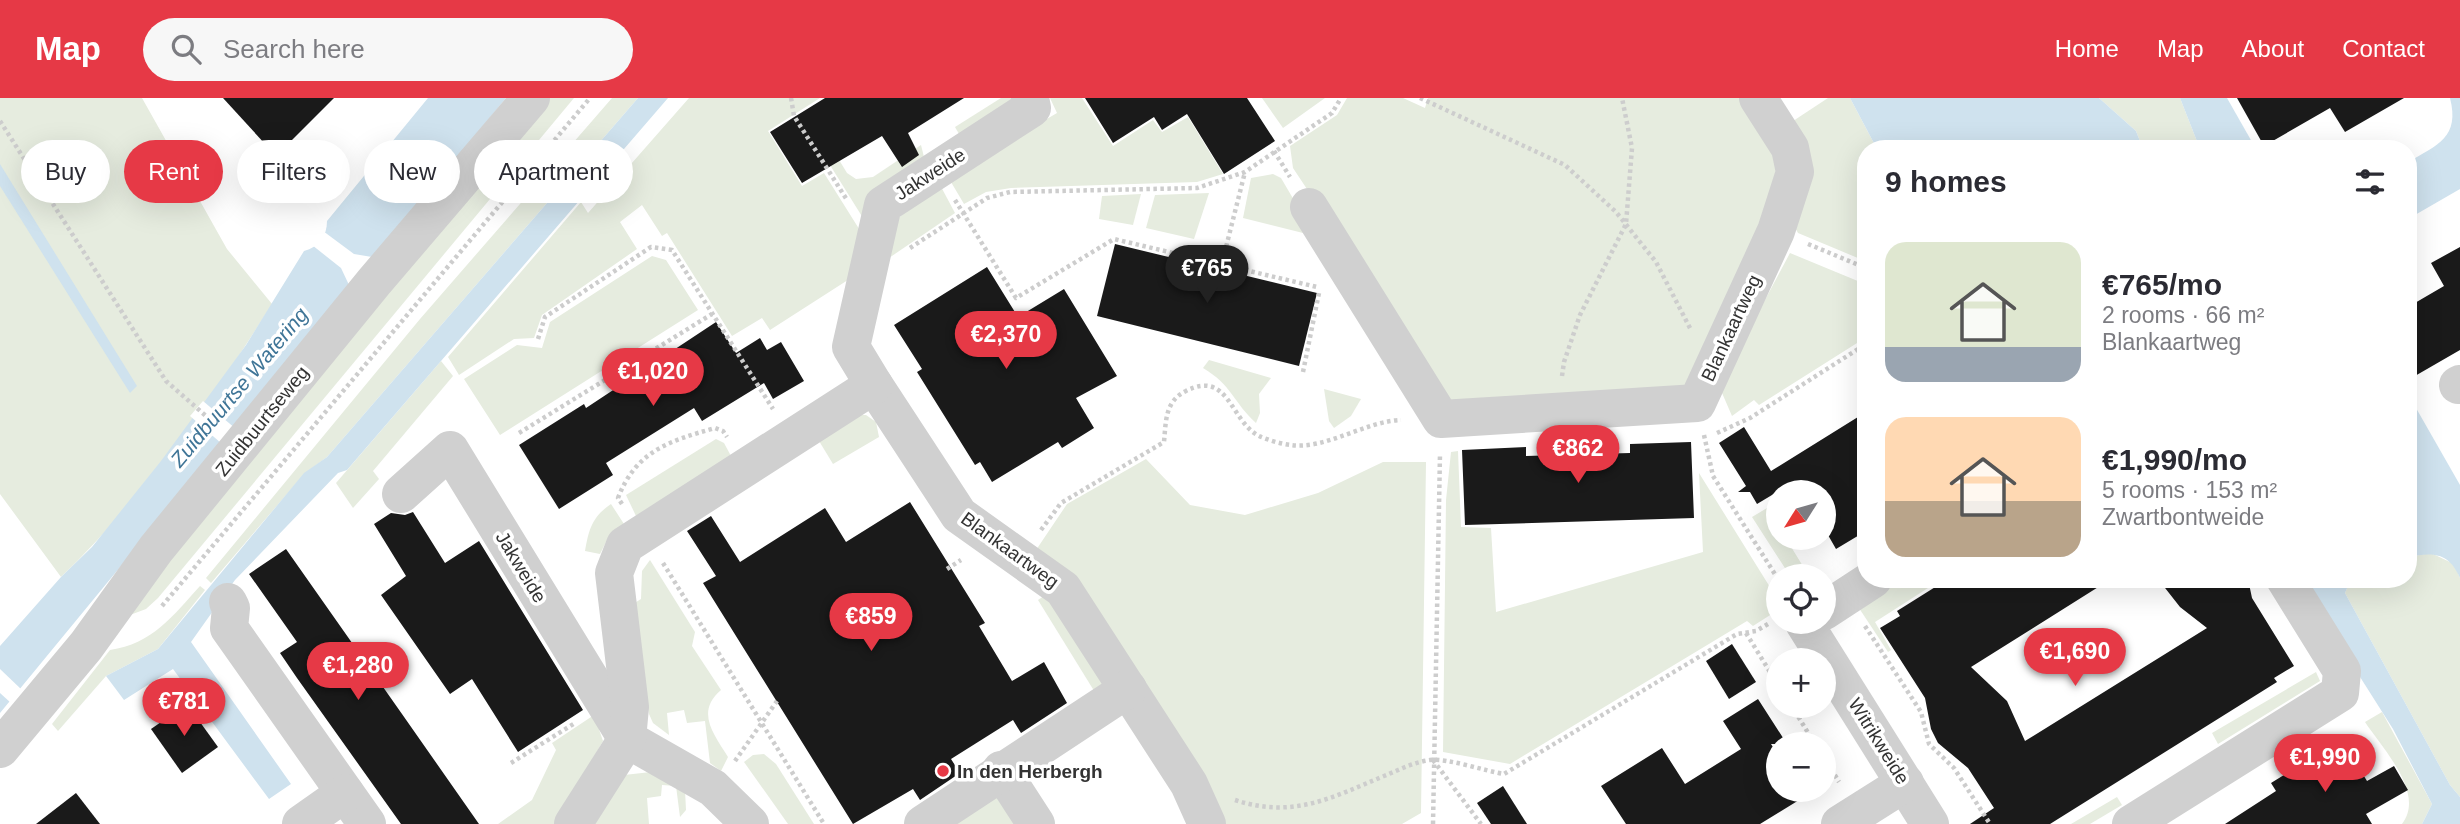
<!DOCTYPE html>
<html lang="en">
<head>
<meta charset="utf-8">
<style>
	body { margin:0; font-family:Arial,sans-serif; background:#f7f7f7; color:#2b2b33; height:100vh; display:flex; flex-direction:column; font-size:26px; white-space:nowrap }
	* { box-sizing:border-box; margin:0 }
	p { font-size:23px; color:#7c7c81 }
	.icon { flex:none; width:38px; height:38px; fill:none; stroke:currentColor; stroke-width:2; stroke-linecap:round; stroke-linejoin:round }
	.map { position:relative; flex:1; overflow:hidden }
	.drawer { position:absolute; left:1857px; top:42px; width:560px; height:448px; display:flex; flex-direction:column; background:#fff; border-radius:28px; box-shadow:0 7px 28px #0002 }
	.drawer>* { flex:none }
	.top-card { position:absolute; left:21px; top:42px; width:665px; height:63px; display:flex; gap:14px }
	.needle { width:46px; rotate:233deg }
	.fabs { position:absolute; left:1766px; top:382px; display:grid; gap:14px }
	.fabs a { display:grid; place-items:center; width:70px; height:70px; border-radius:50%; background:#fff; box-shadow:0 7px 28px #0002; font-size:35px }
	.price { position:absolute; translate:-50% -60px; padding:0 16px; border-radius:24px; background:#e63946; color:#fff; font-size:23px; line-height:46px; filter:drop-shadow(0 2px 4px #0008) }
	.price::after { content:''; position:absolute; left:50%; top:42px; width:21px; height:16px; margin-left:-10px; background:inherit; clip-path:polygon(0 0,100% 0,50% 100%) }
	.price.current { background:#222; color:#fff }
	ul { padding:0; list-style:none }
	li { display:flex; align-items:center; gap:21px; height:175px; padding:0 28px }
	li span { display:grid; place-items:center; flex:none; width:196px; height:140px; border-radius:21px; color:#555 }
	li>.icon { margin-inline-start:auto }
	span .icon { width:84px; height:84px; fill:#fffc; stroke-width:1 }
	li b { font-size:30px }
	h2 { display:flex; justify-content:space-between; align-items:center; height:84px; padding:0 28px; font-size:30px }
	.pill { padding:0 24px; border-radius:32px; background:#fff; box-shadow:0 7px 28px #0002; font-size:24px; line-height:63px }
	.pill.current { background:#e63946; color:#fff }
	header { display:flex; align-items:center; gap:42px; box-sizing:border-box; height:98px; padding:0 35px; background:#e63946; color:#fff }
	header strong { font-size:33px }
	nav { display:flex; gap:38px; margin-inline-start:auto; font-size:24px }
	.search { width:490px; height:63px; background:#f7f7f7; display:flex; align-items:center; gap:18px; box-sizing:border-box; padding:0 24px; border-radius:38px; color:#7c7c81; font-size:26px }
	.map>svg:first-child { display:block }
</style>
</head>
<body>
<header>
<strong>Map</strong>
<div class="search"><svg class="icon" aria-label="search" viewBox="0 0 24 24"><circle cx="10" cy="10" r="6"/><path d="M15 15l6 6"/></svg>Search here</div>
<nav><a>Home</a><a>Map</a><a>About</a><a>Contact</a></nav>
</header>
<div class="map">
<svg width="2460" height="726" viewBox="0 0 2460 726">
	<rect width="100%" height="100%" fill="#fff"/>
	<g fill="#e6ecdf">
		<path d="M0,0H142L227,151L272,206C215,297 139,405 61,479L0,396Z"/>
		<path d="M548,0H574L158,500L146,511L122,520Z"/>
		<path d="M612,0H638L327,359L304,376L211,485L206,480L420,221Z"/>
		<path d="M689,0H820L768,33L802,88L824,75L861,134L851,180L770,232L762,220L732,238L667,135L662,138L642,107L620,124L637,151L542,217L534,240L514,241L459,277L448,259L581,104L588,115Z"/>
		<path d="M1001,0H1014L959,36L955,29Z"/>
		<path d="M1050,0H1082L1113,48L1153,22L1162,34L1188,19L1223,76L1197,84L1011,90L986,94L964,106L948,79L1057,15Z"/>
		<path d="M1262,0H1325L1283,30Z"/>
		<path d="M1347,0H1403L1425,10L1428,0H1744L1788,71L1684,291L1453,311L1293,70L1290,48L1337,17Z"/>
		<path d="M1828,0H1850L1877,51H1866L1865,163L1798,135L1793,126L1787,27Z"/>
		<path d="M2099,0H2180L2200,51H2143L2136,33Z"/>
		<path d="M808,11L847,75L856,81L873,79L921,47L924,59L863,120L820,51Z"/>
		<path d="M1273,76L1281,80L1315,138L1243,120L1251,80Z"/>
		<path d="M939,85L955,115L886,162L895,123Z"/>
		<path d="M1209,95L1194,141L1146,130L1155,97Z"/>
		<path d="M1141,96L1133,127L1099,121L1102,98Z"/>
		<path d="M1790,155L1865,186V240L1759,307L1754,302L1732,318L1719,288Z"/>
		<path d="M652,158L666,162L698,212L500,337L464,281L517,247L542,250L550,224Z"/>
		<path d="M1209,262L1271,280L1259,296L1260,315L1256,325C1233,304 1232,287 1203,270Z"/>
		<path d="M441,263L453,278L373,373L379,381L353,410L336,385Z"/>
		<path d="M1324,291L1361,301L1351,318L1334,330L1329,323Z"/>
		<path d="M856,317H866L876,324L879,339L833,366L816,338Z"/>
		<path d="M716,341L724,345L731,358L636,418L626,397Z"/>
		<path d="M1458,353L1461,429L1491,430L1496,514L1703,454L1699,375L1778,502V512L1753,528L1747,523L1510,666L1443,654L1446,402L1451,354Z"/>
		<path d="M1146,361L1190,407L1245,417L1318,395L1383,364H1426L1421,715L1402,726H1221L1032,458L1067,406Z"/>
		<path d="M611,406L624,426L608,440L600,456L585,453C589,431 592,419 611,406Z"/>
		<path d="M1767,410L1778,428V439H1785L1809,478H1790L1752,419Z"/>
		<path d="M2431,455L2454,466L2460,480V699L2450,687L2345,495L2351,481H2408V459Z"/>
		<path d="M650,462L695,534L692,548L721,592C695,614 714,636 728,659L721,673L710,665L705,623L687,625L684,612L667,615L669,637L653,625L649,616L633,506L641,501L642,473Z"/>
		<path d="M1891,481H1942L1875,524L1891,552L1888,554L1855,504Z"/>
		<path d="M200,488L205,492L158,551L106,578L58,633L52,626L110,552C152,546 173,518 200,488Z"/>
		<path d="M1050,494L1110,587L1096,596L1038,502Z"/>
		<path d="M2316,574L2320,583L2218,646L2212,635Z"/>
		<path d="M2382,614L2432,706L2422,726H2402C2426,695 2382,650 2365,624Z"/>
		<path d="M594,617L603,643L555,726H498L532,702L556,652L552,645Z"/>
		<path d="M764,656L776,666L814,726H788L744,664L753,657Z"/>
		<path d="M651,674L670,680L685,692L686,712L680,719L676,688L662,687L661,698L647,700L649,726H595L624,677Z"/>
		<path d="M989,693L1026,726H938Z"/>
		<path d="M2117,699L2122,707L2090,726H2071Z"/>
	</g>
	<g fill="#cfe2ee">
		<path d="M428,0H506L0,615V548L61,479L92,449L161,363L246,247L304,153C319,149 327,138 327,123Z"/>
		<path d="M638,0H668L347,372L338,375L235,482L191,544L291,686L269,701L173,571L124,602L106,578L158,551L304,375L327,359Z"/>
		<path d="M1850,0H2099L2136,33L2143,51H1877Z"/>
		<path d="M2180,0H2227L2256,51H2200Z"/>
		<path d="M2450,0H2460V91L2408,121V64C2438,47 2460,39 2450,0Z"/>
		<path d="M0,66L137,288L130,295L0,88Z"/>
		<path d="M2408,296L2460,387V480C2449,454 2433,454 2408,459Z"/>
		<path d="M2298,481H2351L2345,495L2450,687L2460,699V726H2422L2432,706L2393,631Z"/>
	</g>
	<g fill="#fff">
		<path d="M323,133L354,156L372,159L349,187L341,170L312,147Z"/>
		<path d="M203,303L236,331L222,346L190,318Z"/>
		<path d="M0,571L22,592L11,605L0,595Z"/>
	</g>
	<g fill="#1a1a1a">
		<path d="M223,0H334L276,58Z"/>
		<path d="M825,0H964L908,35L919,57L902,69L882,38L802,85L770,34Z"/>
		<path d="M1085,0H1247L1275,43L1224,76L1187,16L1162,32L1154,19L1113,45Z"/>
		<path d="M2237,0H2404L2345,34L2330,10L2264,48Z"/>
		<path d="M1115,146L1317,195L1299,268L1097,218Z"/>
		<path d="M2460,149V252L2408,282V209L2444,188L2431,165Z"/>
		<path d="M987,169L1018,219L1064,191L1117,278L1076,300L1094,330L1062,350L1058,344L992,384L980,364L975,367L917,274L922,271L894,227Z"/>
		<path d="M716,224L736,255L760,240L767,252L781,244L804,283L773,301L764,285L702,323L694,310L606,365L613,377L559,411L519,347L584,306L586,310Z"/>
		<path d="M1866,314V433L1836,451L1824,430V394H1777L1757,406L1750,394H1738L1746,388L1719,345L1744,329L1771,373Z"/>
		<path d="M1691,344L1694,420L1465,427L1462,352L1526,349V358L1630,355V346Z"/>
		<path d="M910,404L985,525L979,528L1012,583L1044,564L1067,605L1021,635L1013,622L951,661L960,675L920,702L913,691L853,726L703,485L716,478L687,433L711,418L740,464L825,410L846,444Z"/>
		<path d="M413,414L445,465L479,443L583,612L518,654L472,581L450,596L381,497L406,478L374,426L391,415L405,417Z"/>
		<path d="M286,451L402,616L479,726H401L297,580L280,555L297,544L249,476Z"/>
		<path d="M1948,481H2111L1971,569L2007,603L2025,643L2207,530L2180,509L2158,481H2248L2252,500L2294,568L2274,580L2277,584L2050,726H1970L1994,710L1968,670L1938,645L1931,631L1925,600L1880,530L1900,518L1897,513Z"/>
		<path d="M1732,546L1756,584L1729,601L1706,563Z"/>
		<path d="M1758,601L1787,646H1771L1778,657V691H1799L1804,699L1760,726H1626L1601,688L1662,650L1685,686L1741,651L1723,623Z"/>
		<path d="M187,606L218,649L182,675L151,631Z"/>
		<path d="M2346,649L2367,683L2394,668L2408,692L2366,716L2372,726H2225L2276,693L2271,685L2326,651L2331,659Z"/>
		<path d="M1503,688L1527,726H1491L1477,705Z"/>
		<path d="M76,695L100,726H36Z"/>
	</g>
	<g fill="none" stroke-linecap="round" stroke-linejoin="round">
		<g stroke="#cdcdcd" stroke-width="4.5" stroke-dasharray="3.5 3.5" stroke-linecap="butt">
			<path d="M791,0L794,18L847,102"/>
			<path d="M1420,0L1565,67L1616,114L1656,164L1691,232"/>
			<path d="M0,23L166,283L214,325"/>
			<path d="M1274,53L1290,79"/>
			<path d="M955,102L1016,200L1114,141L1317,189"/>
			<path d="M1808,146L1866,170"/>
			<path d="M910,150L987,100L1010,94L1197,90L1245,74L1332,15L1341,0"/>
			<path d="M1221,169L1245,74"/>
			<path d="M538,241L545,219L651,149L672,152L773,311"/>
			<path d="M1303,274L1319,195"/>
			<path d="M1562,278L1564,264L1580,217L1626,126L1632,50L1622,0"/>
			<path d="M519,335L712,216"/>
			<path d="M1717,335L1750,320L1866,246"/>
			<path d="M1704,337L1713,378L1778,481"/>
			<path d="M622,406L618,400C636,353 669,343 715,330L723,333L727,339"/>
			<path d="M1041,432L1061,405L1164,344C1166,323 1165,303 1186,293C1229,271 1230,323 1259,338C1268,342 1281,346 1291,347C1325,352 1366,323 1401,322"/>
			<path d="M663,465L824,726"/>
			<path d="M947,471L961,462"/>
			<path d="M162,508L590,0"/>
			<path d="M1865,528L1921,614L1929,646L1954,670L1990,726"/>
			<path d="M1746,535L1778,587"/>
			<path d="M1791,607L1815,646"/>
			<path d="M1824,659L1839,684"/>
			<path d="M1433,662L1481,726"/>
			<path d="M735,663L777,603"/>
			<path d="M511,665L575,625"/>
			<path d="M1235,702C1293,721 1331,700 1384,678C1399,672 1414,664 1430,662C1448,660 1485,673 1504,676L1737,536L1756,533L1768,526"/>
			<path d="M1433,726L1440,356"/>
		</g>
		<g stroke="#d0d0d0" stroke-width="38">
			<path d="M1309,109L1441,321L1697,305L1776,133L1795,74L1790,50L1758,0"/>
			<path d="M874,287L959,417L1063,491L1189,686L1207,726"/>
			<path d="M2458,287L2460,286"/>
			<path d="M401,396L450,352L627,641L713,690L750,726"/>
			<path d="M228,504L231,510L229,530L367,726"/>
			<path d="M1824,513L1873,481"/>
			<path d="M1807,523L1804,525L1930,726"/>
			<path d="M0,651L86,548L156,451L374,184L531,0"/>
			<path d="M1001,672L1036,726"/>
			<path d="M301,726L345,695"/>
			<path d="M573,726L627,641L630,609L614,475L625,447L874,287L851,249L883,107L1032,10L1030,0"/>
			<path d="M923,726L1128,591"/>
			<path d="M1840,726L1905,685"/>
			<path d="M2131,726L2340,595L2342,573L2285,481"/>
		</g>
	</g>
	<circle fill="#e63946" stroke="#fff" stroke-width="2.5" cx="943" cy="673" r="7"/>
	<g text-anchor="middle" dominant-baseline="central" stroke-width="7" stroke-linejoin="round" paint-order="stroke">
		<g font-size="19" fill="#333" stroke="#fff">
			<text transform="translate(930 76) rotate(-33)">Jakweide</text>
			<text transform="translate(1731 230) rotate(-65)">Blankaartweg</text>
			<text transform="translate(262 323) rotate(-51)">Zuidbuurtseweg</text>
			<text transform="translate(1010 452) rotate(36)">Blankaartweg</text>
			<text transform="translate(521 469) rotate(59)">Jakweide</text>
			<text transform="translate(1879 643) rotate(58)">Witrikweide</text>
		</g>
		<g font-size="19" font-weight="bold" fill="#333" stroke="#fff" text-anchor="start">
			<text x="957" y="673">In den Herbergh</text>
		</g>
		<g font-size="21" font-style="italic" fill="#3f7597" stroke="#fff">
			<text transform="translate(239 289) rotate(-50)">Zuidbuurtse Watering</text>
		</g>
	</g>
</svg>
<div class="fabs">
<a><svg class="needle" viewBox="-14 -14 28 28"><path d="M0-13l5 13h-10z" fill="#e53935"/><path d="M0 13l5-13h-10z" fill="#7c7c81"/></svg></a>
<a><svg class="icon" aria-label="locate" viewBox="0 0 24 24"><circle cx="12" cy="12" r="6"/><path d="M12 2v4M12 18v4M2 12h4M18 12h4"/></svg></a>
<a>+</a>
<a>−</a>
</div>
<b class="price current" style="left:1207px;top:207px">€765</b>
<b class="price" style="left:1006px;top:273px">€2,370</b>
<b class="price" style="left:653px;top:310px">€1,020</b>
<b class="price" style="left:1578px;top:387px">€862</b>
<b class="price" style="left:871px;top:555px">€859</b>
<b class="price" style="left:2075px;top:590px">€1,690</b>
<b class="price" style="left:358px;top:604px">€1,280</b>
<b class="price" style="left:184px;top:640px">€781</b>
<b class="price" style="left:2325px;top:696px">€1,990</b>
<div class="top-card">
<a class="pill">Buy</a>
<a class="pill current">Rent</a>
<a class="pill">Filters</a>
<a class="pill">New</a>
<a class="pill">Apartment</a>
</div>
<section class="drawer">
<h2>9 homes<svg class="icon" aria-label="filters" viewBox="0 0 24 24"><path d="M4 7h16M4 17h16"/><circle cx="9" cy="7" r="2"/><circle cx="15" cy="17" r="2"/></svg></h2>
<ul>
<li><span style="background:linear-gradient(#dfe7d0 75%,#9aa5b1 0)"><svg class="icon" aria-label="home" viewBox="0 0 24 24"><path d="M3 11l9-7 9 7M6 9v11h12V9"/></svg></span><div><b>€765/mo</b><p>2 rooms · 66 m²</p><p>Blankaartweg</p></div></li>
<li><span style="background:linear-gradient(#ffd9b3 60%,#b9a48a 0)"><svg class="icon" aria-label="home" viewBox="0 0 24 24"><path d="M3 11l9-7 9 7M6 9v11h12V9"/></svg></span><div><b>€1,990/mo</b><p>5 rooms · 153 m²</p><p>Zwartbontweide</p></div></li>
</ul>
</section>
</div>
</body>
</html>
